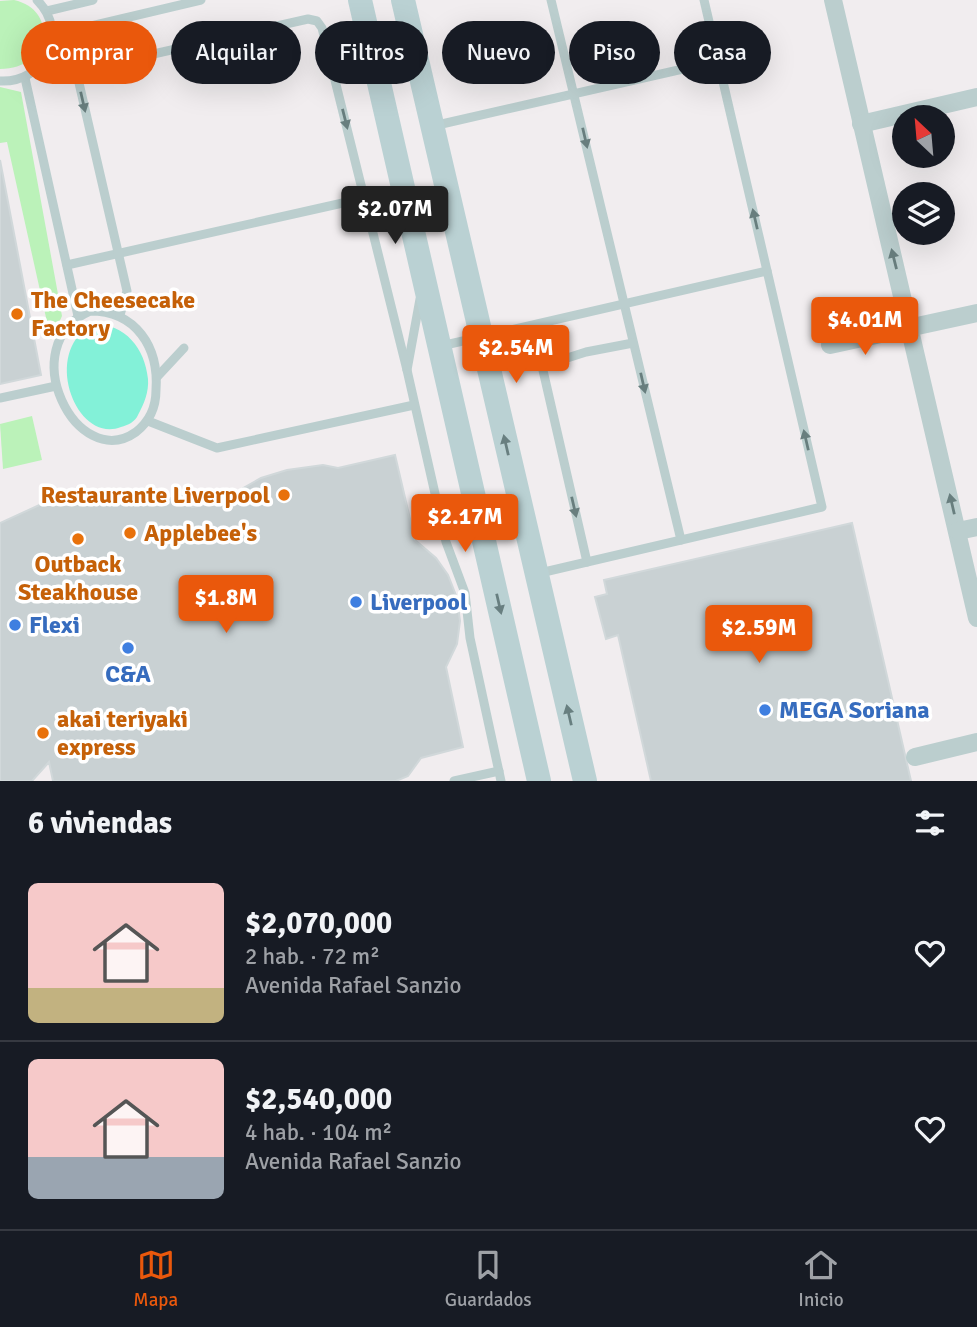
<!DOCTYPE html>
<html lang="es">
<head>
<meta charset="utf-8">
<style>
	body { margin:0; font-family:Signika,sans-serif; background:#242831; color:#f1f3f6; height:100vh; display:flex; flex-direction:column; font-size:26px; white-space:nowrap }
	* { box-sizing:border-box; margin:0 }
	p { font-size:23px; color:#9ea1a6 }
	.icon { flex:none; width:38px; height:38px; fill:none; stroke:currentColor; stroke-width:2; stroke-linecap:round; stroke-linejoin:round }
	.map { position:relative; height:781px; overflow:hidden }
	.details { display:flex; flex-direction:column; background:#171b24; flex:1 }
	.details>* { flex:none }
	.guide { position:absolute; left:21px; top:21px; width:936px; height:63px; display:flex; gap:14px }
	.needle { width:46px; rotate:334deg }
	.tools { position:absolute; left:892px; top:105px; display:grid; gap:14px }
	.tools a { display:grid; place-items:center; width:63px; height:63px; border-radius:50%; background:#171b24; box-shadow:0 7px 28px #0002; font-size:35px }
	.price { position:absolute; translate:-50% -60px; padding:0 16px; border-radius:7px; background:#ea580c; color:#fff; font-size:23px; line-height:46px; filter:drop-shadow(0 2px 4px #0008) }
	.price::after { content:''; position:absolute; left:50%; top:42px; width:21px; height:16px; margin-left:-10px; background:inherit; clip-path:polygon(0 0,100% 0,50% 100%) }
	.price.on { background:#222; color:#fff }
	ul { padding:0; list-style:none }
	li { display:flex; align-items:center; gap:21px; height:175px; padding:0 28px }
	li+li { border-top:2px solid #363941 }
	li span { display:grid; place-items:center; flex:none; width:196px; height:140px; border-radius:10px; color:#555 }
	li>.icon { margin-inline-start:auto }
	span .icon { width:84px; height:84px; fill:#fffc; stroke-width:1 }
	li b { font-size:30px }
	h2 { display:flex; justify-content:space-between; align-items:center; height:84px; padding:0 28px; font-size:30px }
	.tag { padding:0 24px; border-radius:32px; background:#171b24; box-shadow:0 7px 28px #0002; font-size:24px; line-height:63px }
	.tag.on { background:#ea580c; color:#fff }
	.dock { display:flex; justify-content:space-around; align-items:center; height:98px; border-top:2px solid #363941; background:#171b24; font-size:19px; color:#9ea1a6 }
	.dock a { display:grid; justify-items:center; gap:4px }
	.dock .on { color:#ea580c }
	.map>svg:first-child { display:block }
</style>
</head>
<body>
<div class="map">
<svg width="977" height="781" viewBox="0 0 977 781">
	<rect width="100%" height="100%" fill="#f1edef"/>
	<g fill="#bbf2b9">
		<path d="M14,0C59,10 51,69 0,69V1Z"/>
		<path d="M0,87L21,92L62,316L51,340L7,142L0,143Z"/>
		<path d="M32,416L42,460L3,469L0,424Z"/>
	</g>
	<path fill="#83f1d8" d="M94,324C125,324 145,348 148,379C149,392 144,404 138,415C135,422 128,425 121,427C76,445 40,350 94,324Z"/>
	<g fill="#c9d1d3" stroke="#d1d8da" stroke-width="2">
		<path d="M0,160L41,375L0,384Z"/>
		<path d="M395,455L415,540L436,558L448,575L457,598L460,621L457,644L446,667L463,747L421,758L408,776L396,781H53L49,762L32,781H0V523L46,502L76,494L106,491L148,490L152,502L188,495L192,507L209,504L208,498L236,492L261,478L287,470L323,465L338,468Z"/>
		<path d="M852,523L911,781H651L618,635L606,639L595,597L607,594L604,580Z"/>
	</g>
	<g fill="none" stroke-linecap="round" stroke-linejoin="round">
		<g stroke="#bbcece" stroke-width="9">
			<path d="M551,0L681,540"/>
			<path d="M47,11L93,0"/>
			<path d="M53,35L201,0"/>
			<path d="M25,78L78,316"/>
			<path d="M0,81C45,83 70,33 37,0"/>
			<path d="M433,126L718,61"/>
			<path d="M67,265L365,198"/>
			<path d="M420,299L407,370L446,542L465,593L470,638L501,781"/>
			<path d="M90,311C136,311 159,347 156,390C156,408 150,421 136,432C77,474 12,345 90,311Z"/>
			<path d="M120,315L127,291L79,83L81,75L87,69L308,19L317,21L322,28L407,370"/>
			<path d="M441,346L767,271"/>
			<path d="M157,377L184,348"/>
			<path d="M0,398L56,386"/>
			<path d="M148,421L217,448L414,405"/>
			<path d="M587,562L542,366L586,352L633,343"/>
			<path d="M540,573L822,507L704,0"/>
			<path d="M454,781L499,771"/>
		</g>
		<g stroke="#bbcece" stroke-width="18">
			<path d="M833,0L977,618"/>
			<path d="M861,124L977,97"/>
			<path d="M830,345L977,313"/>
			<path d="M958,531L977,527"/>
			<path d="M915,757L977,742"/>
		</g>
		<g stroke="#bad1d3" stroke-width="24">
			<path d="M360,0L539,781"/>
			<path d="M403,0L585,781"/>
		</g>
	</g>
	<defs><path id="oneway-solid" d="M-6-.8H1V-3.2L6.5 0L1 3.2V.8H-6Z" transform="scale(1.75)"/></defs>
	<g fill="#687e7e">
		<use href="#oneway-solid" transform="translate(83 102) rotate(77)"/>
		<use href="#oneway-solid" transform="translate(345 119) rotate(76)"/>
		<use href="#oneway-solid" transform="translate(585 138) rotate(77)"/>
		<use href="#oneway-solid" transform="translate(755 219) rotate(-103)"/>
		<use href="#oneway-solid" transform="translate(894 259) rotate(-104)"/>
		<use href="#oneway-solid" transform="translate(643 383) rotate(77)"/>
		<use href="#oneway-solid" transform="translate(806 440) rotate(-103)"/>
		<use href="#oneway-solid" transform="translate(952 504) rotate(-103)"/>
		<use href="#oneway-solid" transform="translate(574 507) rotate(77)"/>
	</g>
	<g fill="#687f80">
		<use href="#oneway-solid" transform="translate(506 445) rotate(-103)"/>
		<use href="#oneway-solid" transform="translate(499 604) rotate(77)"/>
		<use href="#oneway-solid" transform="translate(569 715) rotate(-103)"/>
	</g>
	<g fill="#e8710a" stroke="#fff" stroke-width="2.5">
		<circle cx="17" cy="314" r="7"/>
		<circle cx="284" cy="495" r="7"/>
		<circle cx="130" cy="533" r="7"/>
		<circle cx="78" cy="539" r="7"/>
		<circle cx="43" cy="733" r="7"/>
	</g>
	<g fill="#3f7fe0" stroke="#fff" stroke-width="2.5">
		<circle cx="356" cy="602" r="7"/>
		<circle cx="15" cy="625" r="7"/>
		<circle cx="128" cy="648" r="7"/>
		<circle cx="765" cy="710" r="7"/>
	</g>
	<g text-anchor="middle" dominant-baseline="central" stroke-width="7" stroke-linejoin="round" paint-order="stroke">
		<g font-size="24" font-weight="bold" fill="#c56008" stroke="#fff" text-anchor="start">
			<text x="31" y="300">The Cheesecake<tspan x="31" dy="28">Factory</tspan></text>
			<text x="270" y="495" text-anchor="end">Restaurante Liverpool</text>
			<text x="144" y="533">Applebee's</text>
			<text x="78" y="564" text-anchor="middle">Outback<tspan x="78" dy="28">Steakhouse</tspan></text>
			<text x="57" y="719">akai teriyaki<tspan x="57" dy="28">express</tspan></text>
		</g>
		<g font-size="24" font-weight="bold" fill="#366cbe" stroke="#fff" text-anchor="start">
			<text x="370" y="602">Liverpool</text>
			<text x="29" y="625">Flexi</text>
			<text x="128" y="674" text-anchor="middle">C&amp;A</text>
			<text x="779" y="710">MEGA Soriana</text>
		</g>
	</g>
</svg>
<div class="tools">
<a><svg class="needle" viewBox="-14 -14 28 28"><path d="M0-13l5 13h-10z" fill="#e53935"/><path d="M0 13l5-13h-10z" fill="#9ea1a6"/></svg></a>
<a><svg class="icon" aria-label="layers" viewBox="0 0 24 24"><path d="M12 4l9 5-9 5-9-5zM3 14l9 5 9-5"/></svg></a>
</div>
<b class="price on" style="left:395px;top:246px">$2.07M</b>
<b class="price" style="left:865px;top:357px">$4.01M</b>
<b class="price" style="left:516px;top:385px">$2.54M</b>
<b class="price" style="left:465px;top:554px">$2.17M</b>
<b class="price" style="left:226px;top:635px">$1.8M</b>
<b class="price" style="left:759px;top:665px">$2.59M</b>
<div class="guide">
<a class="tag on">Comprar</a>
<a class="tag">Alquilar</a>
<a class="tag">Filtros</a>
<a class="tag">Nuevo</a>
<a class="tag">Piso</a>
<a class="tag">Casa</a>
</div>
</div>
<section class="details">
<h2>6 viviendas<svg class="icon" aria-label="filters" viewBox="0 0 24 24"><path d="M4 7h16M4 17h16"/><circle cx="9" cy="7" r="2"/><circle cx="15" cy="17" r="2"/></svg></h2>
<ul>
<li><span style="background:linear-gradient(#f6c9c9 75%,#c2b280 0)"><svg class="icon" aria-label="home" viewBox="0 0 24 24"><path d="M3 11l9-7 9 7M6 9v11h12V9"/></svg></span><div><b>$2,070,000</b><p>2 hab. · 72 m²</p><p>Avenida Rafael Sanzio</p></div><svg class="icon" aria-label="heart" viewBox="0 0 24 24"><path d="M12 20l-8-8c-3-5 5-10 8-4 3-6 11-1 8 4z"/></svg></li>
<li><span style="background:linear-gradient(#f6c9c9 70%,#9aa5b1 0)"><svg class="icon" aria-label="home" viewBox="0 0 24 24"><path d="M3 11l9-7 9 7M6 9v11h12V9"/></svg></span><div><b>$2,540,000</b><p>4 hab. · 104 m²</p><p>Avenida Rafael Sanzio</p></div><svg class="icon" aria-label="heart" viewBox="0 0 24 24"><path d="M12 20l-8-8c-3-5 5-10 8-4 3-6 11-1 8 4z"/></svg></li>
</ul>
</section>
<nav class="dock">
<a class="on"><svg class="icon" aria-label="map" viewBox="0 0 24 24"><path d="M3 6l6-2 6 2 6-2v14l-6 2-6-2-6 2zM9 4v14M15 6v14"/></svg>Mapa</a>
<a><svg class="icon" aria-label="saved" viewBox="0 0 24 24"><path d="M7 4h10v16l-5-4-5 4z"/></svg>Guardados</a>
<a><svg class="icon" aria-label="home" viewBox="0 0 24 24"><path d="M3 11l9-7 9 7M6 9v11h12V9"/></svg>Inicio</a>
</nav>
</body>
</html>
